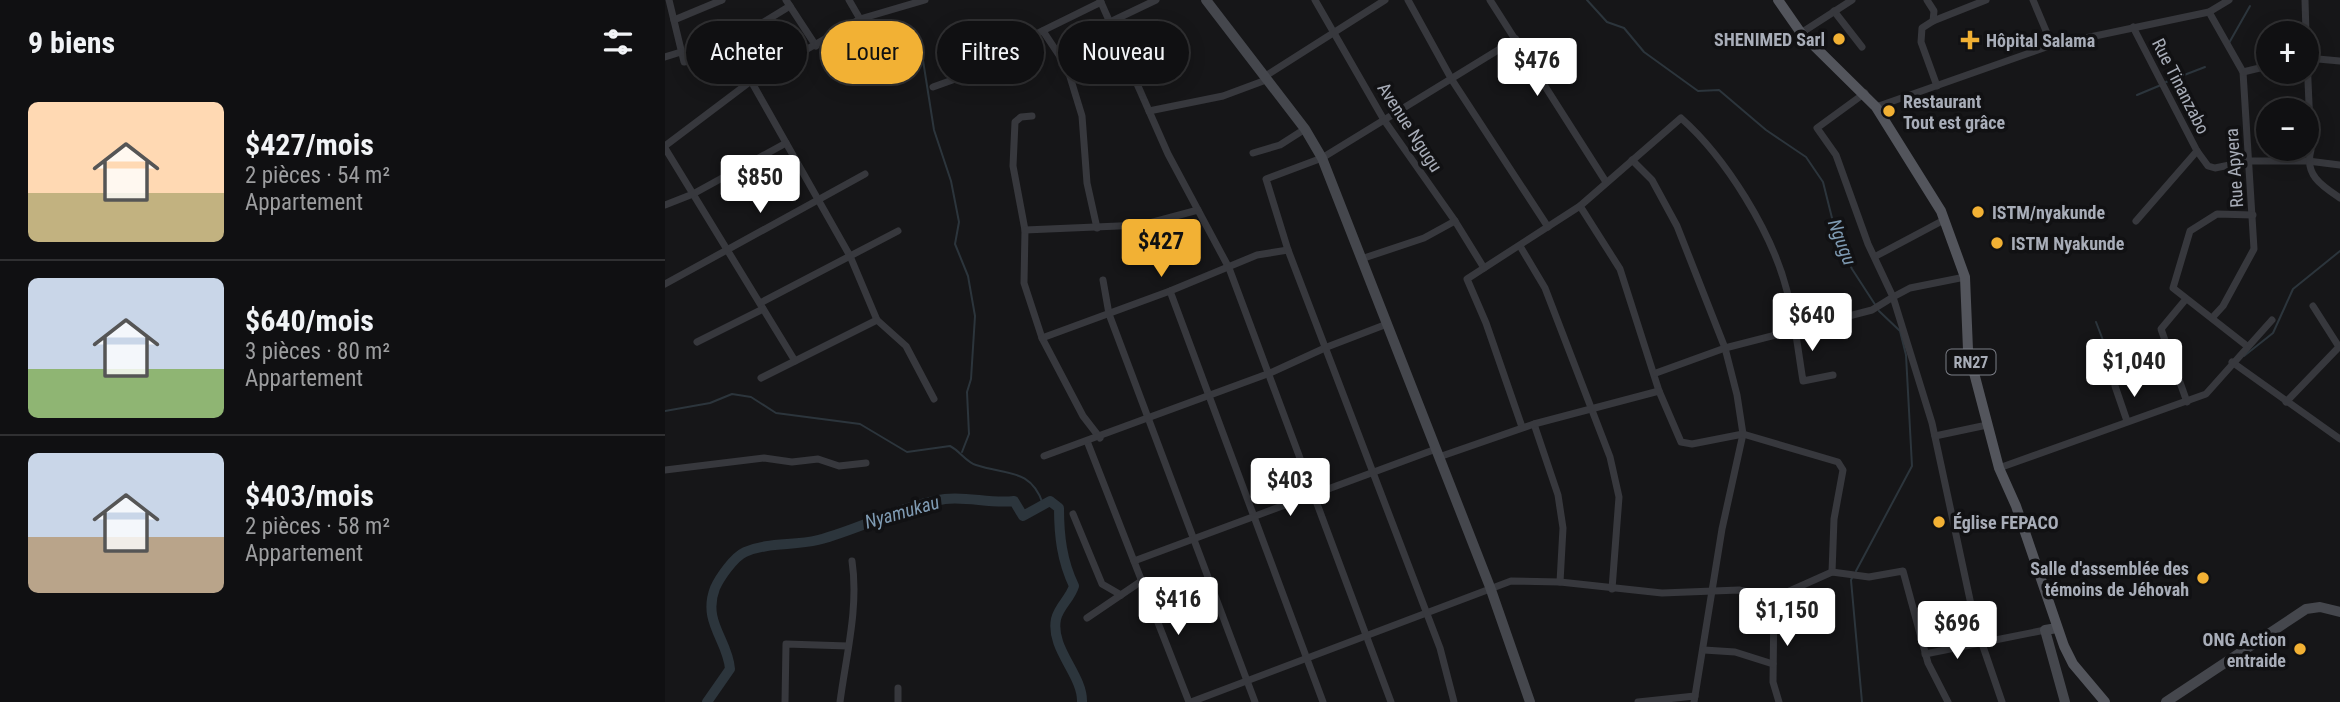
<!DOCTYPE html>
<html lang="fr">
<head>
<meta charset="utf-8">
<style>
	body { margin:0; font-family:"Roboto Condensed",sans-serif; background:#19191b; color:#f1f3f6; height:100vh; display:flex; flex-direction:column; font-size:26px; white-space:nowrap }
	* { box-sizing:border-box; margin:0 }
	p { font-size:23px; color:#9c9d9f }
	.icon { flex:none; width:38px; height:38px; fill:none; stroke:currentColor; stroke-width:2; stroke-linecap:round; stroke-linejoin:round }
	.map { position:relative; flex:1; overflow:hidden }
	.sheet { display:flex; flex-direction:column; background:#101012; width:665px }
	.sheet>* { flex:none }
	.hud { position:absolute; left:21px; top:21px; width:665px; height:63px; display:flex; gap:14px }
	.buttons { position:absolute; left:1591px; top:21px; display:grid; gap:14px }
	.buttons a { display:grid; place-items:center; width:63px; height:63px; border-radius:50%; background:#101012; box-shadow:0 4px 18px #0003,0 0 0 2px #303032; font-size:35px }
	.price { position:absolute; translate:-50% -60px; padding:0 16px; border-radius:7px; background:#fff; color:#222; font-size:23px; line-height:46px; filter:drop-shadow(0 2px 4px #0008) }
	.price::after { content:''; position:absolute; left:50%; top:42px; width:21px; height:16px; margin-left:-10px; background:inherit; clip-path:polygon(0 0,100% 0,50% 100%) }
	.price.current { background:#f2b134; color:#111 }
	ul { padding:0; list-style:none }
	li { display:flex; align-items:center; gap:21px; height:175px; padding:0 28px }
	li+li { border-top:2px solid #303032 }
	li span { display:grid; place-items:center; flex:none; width:196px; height:140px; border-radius:10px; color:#555 }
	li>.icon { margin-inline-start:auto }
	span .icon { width:84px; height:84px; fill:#fffc; stroke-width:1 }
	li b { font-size:30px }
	h2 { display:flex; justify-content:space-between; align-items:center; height:84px; padding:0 28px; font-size:30px }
	.pill { padding:0 24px; border-radius:32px; background:#101012; box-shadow:0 4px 18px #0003,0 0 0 2px #303032; font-size:24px; line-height:63px }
	.pill.current { background:#f2b134; color:#111 }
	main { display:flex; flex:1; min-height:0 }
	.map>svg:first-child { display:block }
</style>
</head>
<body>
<main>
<section class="sheet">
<h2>9 biens<svg class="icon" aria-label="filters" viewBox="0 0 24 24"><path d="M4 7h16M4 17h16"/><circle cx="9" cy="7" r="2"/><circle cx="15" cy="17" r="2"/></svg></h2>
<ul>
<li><span style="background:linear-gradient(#ffd9b3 65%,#c2b280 0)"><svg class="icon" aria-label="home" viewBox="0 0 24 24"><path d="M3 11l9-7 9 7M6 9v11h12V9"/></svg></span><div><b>$427/mois</b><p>2 pièces · 54 m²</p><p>Appartement</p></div></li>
<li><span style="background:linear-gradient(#c9d6e8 65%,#8fb573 0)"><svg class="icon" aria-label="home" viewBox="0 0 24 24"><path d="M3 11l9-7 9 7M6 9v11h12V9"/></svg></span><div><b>$640/mois</b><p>3 pièces · 80 m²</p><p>Appartement</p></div></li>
<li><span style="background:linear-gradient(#c9d6e8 60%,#b9a48a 0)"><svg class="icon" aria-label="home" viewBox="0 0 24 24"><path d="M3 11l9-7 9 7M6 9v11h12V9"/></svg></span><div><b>$403/mois</b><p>2 pièces · 58 m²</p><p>Appartement</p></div></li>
</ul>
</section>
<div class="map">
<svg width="1675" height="702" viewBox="0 0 1675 702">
	<rect width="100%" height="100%" fill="#161618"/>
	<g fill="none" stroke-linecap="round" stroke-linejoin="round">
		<g stroke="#2c353c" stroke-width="2">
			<path d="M922,0L942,22L959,28L979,52L1033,91L1054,90L1101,130L1141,157L1158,182L1171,234L1187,269L1211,306"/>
			<path d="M1564,43L1585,6"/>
			<path d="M257,54L269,130L286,181L294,222L290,244L303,276L310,316L306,379L302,392L304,434L297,452"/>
			<path d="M1501,82L1540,67"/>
			<path d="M1472,95L1496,85"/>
			<path d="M1431,322L1446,361L1451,366L1466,365C1487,380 1485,386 1513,381"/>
			<path d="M1579,356L1608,333L1628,289L1675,251"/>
			<path d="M0,411L45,403L67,394L86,397L111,413L195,424L242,452L285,446C295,451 301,462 311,465C341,475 366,468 378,504"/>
			<path d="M1191,571L1247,466L1241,355L1235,331L1214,311"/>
			<path d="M1188,576L1186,580L1197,702"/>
		</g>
		<path stroke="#2c353c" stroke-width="10" d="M42,702L65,669C63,640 37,622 50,588C55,577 69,557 80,552C103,542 128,546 153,540C196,529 235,506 280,499C302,496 326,504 349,501L358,516L385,501L394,508C394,536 397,561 409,586C405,599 394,606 391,619C385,649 418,675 417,702"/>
		<g stroke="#37383d" stroke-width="7">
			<path d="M4,0L19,62L43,56L125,6"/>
			<path d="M121,0L151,46"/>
			<path d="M184,0L195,19"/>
			<path d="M435,0L503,154L564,268L726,702"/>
			<path d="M650,0L719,120L790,221L819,268"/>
			<path d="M743,0L787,80L883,227"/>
			<path d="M825,0L941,182"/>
			<path d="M1262,0L1269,11L1268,21"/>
			<path d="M1368,0L1387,45"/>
			<path d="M1640,0L1641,33"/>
			<path d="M1169,11L1197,47"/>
			<path d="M1544,12L1578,72L1589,249L1558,306L1547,318"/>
			<path d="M9,20L57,0"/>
			<path d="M445,22L491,0"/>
			<path d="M1468,27L1532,151L1543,166L1550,168L1584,161H1643L1675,165"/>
			<path d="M378,31L402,67L417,116L422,183L432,228"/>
			<path d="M1136,33L1187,0"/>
			<path d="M0,57L16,52"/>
			<path d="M1642,58L1646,150C1639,175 1657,186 1675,198"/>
			<path d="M1642,58L1675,61"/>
			<path d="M1578,72L1603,66"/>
			<path d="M599,77L720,0"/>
			<path d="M86,81L185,256L212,320L241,346L269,399"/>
			<path d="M1272,86L1256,42L1257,28L1268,21L1321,0"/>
			<path d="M268,87L293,78L298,70L436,2"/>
			<path d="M1211,107L1387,45L1544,12L1564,0"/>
			<path d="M484,111L558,96L601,80"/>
			<path d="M367,116L356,117L350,122L348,166L360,230L359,283L377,338L418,416L435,438"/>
			<path d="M0,146L86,81L195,19L260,0"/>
			<path d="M0,148L130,361"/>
			<path d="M588,153L615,145L640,129"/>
			<path d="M967,160L987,180L1012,226L1060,348L1072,395L1078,434L1057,529L1029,702"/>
			<path d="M0,205L28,194L121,143"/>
			<path d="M915,206L955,269L994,391L1016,442L1027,444L1078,434L1173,462L1178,470L1169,519L1167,572"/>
			<path d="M1471,221L1532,151"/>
			<path d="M360,230L477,225L533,210"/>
			<path d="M855,246L880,288L945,457L954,497L947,589"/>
			<path d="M1211,256L1277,221"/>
			<path d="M696,259L759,238L790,221"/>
			<path d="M1300,277L1245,288L1228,297L1267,423L1310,623L1337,702"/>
			<path d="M438,280L444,314L590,702"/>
			<path d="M0,284L200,174"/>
			<path d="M505,291L658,702"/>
			<path d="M1521,299L1496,329L1522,402"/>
			<path d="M95,303L233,231"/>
			<path d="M377,338L505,291L592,255L623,250"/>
			<path d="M32,342L98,309"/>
			<path d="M1582,346L1508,288L1525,231L1552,214L1588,215"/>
			<path d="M1567,362L1675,439"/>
			<path d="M991,373L1060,348L1207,310L1228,297L1203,244L1171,155L1152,128L1200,93"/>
			<path d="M96,378L212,320"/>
			<path d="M1450,386L1462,421"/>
			<path d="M1621,402L1674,347L1648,306"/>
			<path d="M869,424L893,495L898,528L895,582"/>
			<path d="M857,427L821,323L802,279L915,206L1016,118C1061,158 1107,232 1122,291C1130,320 1133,351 1138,381L1168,375"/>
			<path d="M1270,436L1322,425"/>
			<path d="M422,441L524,702"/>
			<path d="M379,456L605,373L662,347L722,324"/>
			<path d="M774,457L869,424L994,391"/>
			<path d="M1334,468L1541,394L1607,320"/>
			<path d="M0,470L99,458L127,462L153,459L174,466L201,463"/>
			<path d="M408,514L437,584L456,595"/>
			<path d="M469,561L771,449"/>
			<path d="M1109,598L1108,682L1114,702"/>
			<path d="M422,618L475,582"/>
			<path d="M1039,650L1070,652L1108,664"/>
			<path d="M1260,654L1380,630"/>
			<path d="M233,688V702"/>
			<path d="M120,702L121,644L183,646"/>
			<path d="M175,702C181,656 194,607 187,561"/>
			<path d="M526,702L846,581L895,582L997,593L1074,590L1109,598L1167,572L1204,577L1238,571L1263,663L1283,702"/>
			<path d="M789,702L775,648L623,250L601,179L657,158L851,39"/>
			<path d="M973,702L1030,696"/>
		</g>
		<g stroke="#45474d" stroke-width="10">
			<path d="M541,0L640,129L657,158L825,587L865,702"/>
			<path d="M1392,628L1380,630L1400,702"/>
			<path d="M1501,702L1641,609L1655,607L1675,612"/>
		</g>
		<path stroke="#53555c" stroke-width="10" d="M1113,0L1136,33L1211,107L1276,211L1300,277L1303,350L1334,468L1351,506L1399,646L1408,664L1440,702"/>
	</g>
	<g fill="#f2b134" stroke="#111113" stroke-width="2.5">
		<circle cx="1174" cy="39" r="7"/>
		<path d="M1301.5 29.5h7v7h7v7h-7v7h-7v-7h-7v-7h7z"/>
		<circle cx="1224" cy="111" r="7"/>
		<circle cx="1313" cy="212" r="7"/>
		<circle cx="1332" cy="243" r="7"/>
		<circle cx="1274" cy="522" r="7"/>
		<circle cx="1538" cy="578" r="7"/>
		<circle cx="1635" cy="649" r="7"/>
	</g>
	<g text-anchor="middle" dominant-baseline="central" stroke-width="7" stroke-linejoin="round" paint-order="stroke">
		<rect fill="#111113" stroke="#7b7e86" stroke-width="2" x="1281.5" y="349.5" width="49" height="25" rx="5"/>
		<g font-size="16" font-weight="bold" fill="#a8adb8">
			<text x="1306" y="362">RN27</text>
		</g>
		<g font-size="18" font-weight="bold" fill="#a8adb8" stroke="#111113" text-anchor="start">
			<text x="1160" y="39" text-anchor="end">SHENIMED Sarl</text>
			<text x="1321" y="40">Hôpital Salama</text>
			<text x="1238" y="101">Restaurant<tspan x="1238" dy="21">Tout est grâce</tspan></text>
			<text x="1327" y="212">ISTM/nyakunde</text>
			<text x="1346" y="243">ISTM Nyakunde</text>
			<text x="1288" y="522">Église FEPACO</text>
			<text x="1524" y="568" text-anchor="end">Salle d'assemblée des<tspan x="1524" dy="21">témoins de Jéhovah</tspan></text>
			<text x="1621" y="639" text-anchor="end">ONG Action<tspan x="1621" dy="21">entraide</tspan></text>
		</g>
		<g font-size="18" fill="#a8adb8" stroke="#111113">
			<text transform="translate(1516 86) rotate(63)">Rue Tinanzabo</text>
			<text transform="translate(745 127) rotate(57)">Avenue Ngugu</text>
			<text transform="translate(1569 168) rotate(-94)">Rue Apyera</text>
		</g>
		<g font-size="19" font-style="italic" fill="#7f9bb3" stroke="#111113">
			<text transform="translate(1177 242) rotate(69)">Ngugu</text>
			<text transform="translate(237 512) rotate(-16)">Nyamukau</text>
		</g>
	</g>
</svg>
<div class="buttons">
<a>+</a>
<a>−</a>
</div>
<b class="price" style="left:872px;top:98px">$476</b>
<b class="price" style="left:95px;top:215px">$850</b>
<b class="price current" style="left:496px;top:279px">$427</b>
<b class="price" style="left:1147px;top:353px">$640</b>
<b class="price" style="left:1469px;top:399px">$1,040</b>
<b class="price" style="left:625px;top:518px">$403</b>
<b class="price" style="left:513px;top:637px">$416</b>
<b class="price" style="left:1122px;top:648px">$1,150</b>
<b class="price" style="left:1292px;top:661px">$696</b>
<div class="hud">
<a class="pill">Acheter</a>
<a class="pill current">Louer</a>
<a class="pill">Filtres</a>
<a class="pill">Nouveau</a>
</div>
</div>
</main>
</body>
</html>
